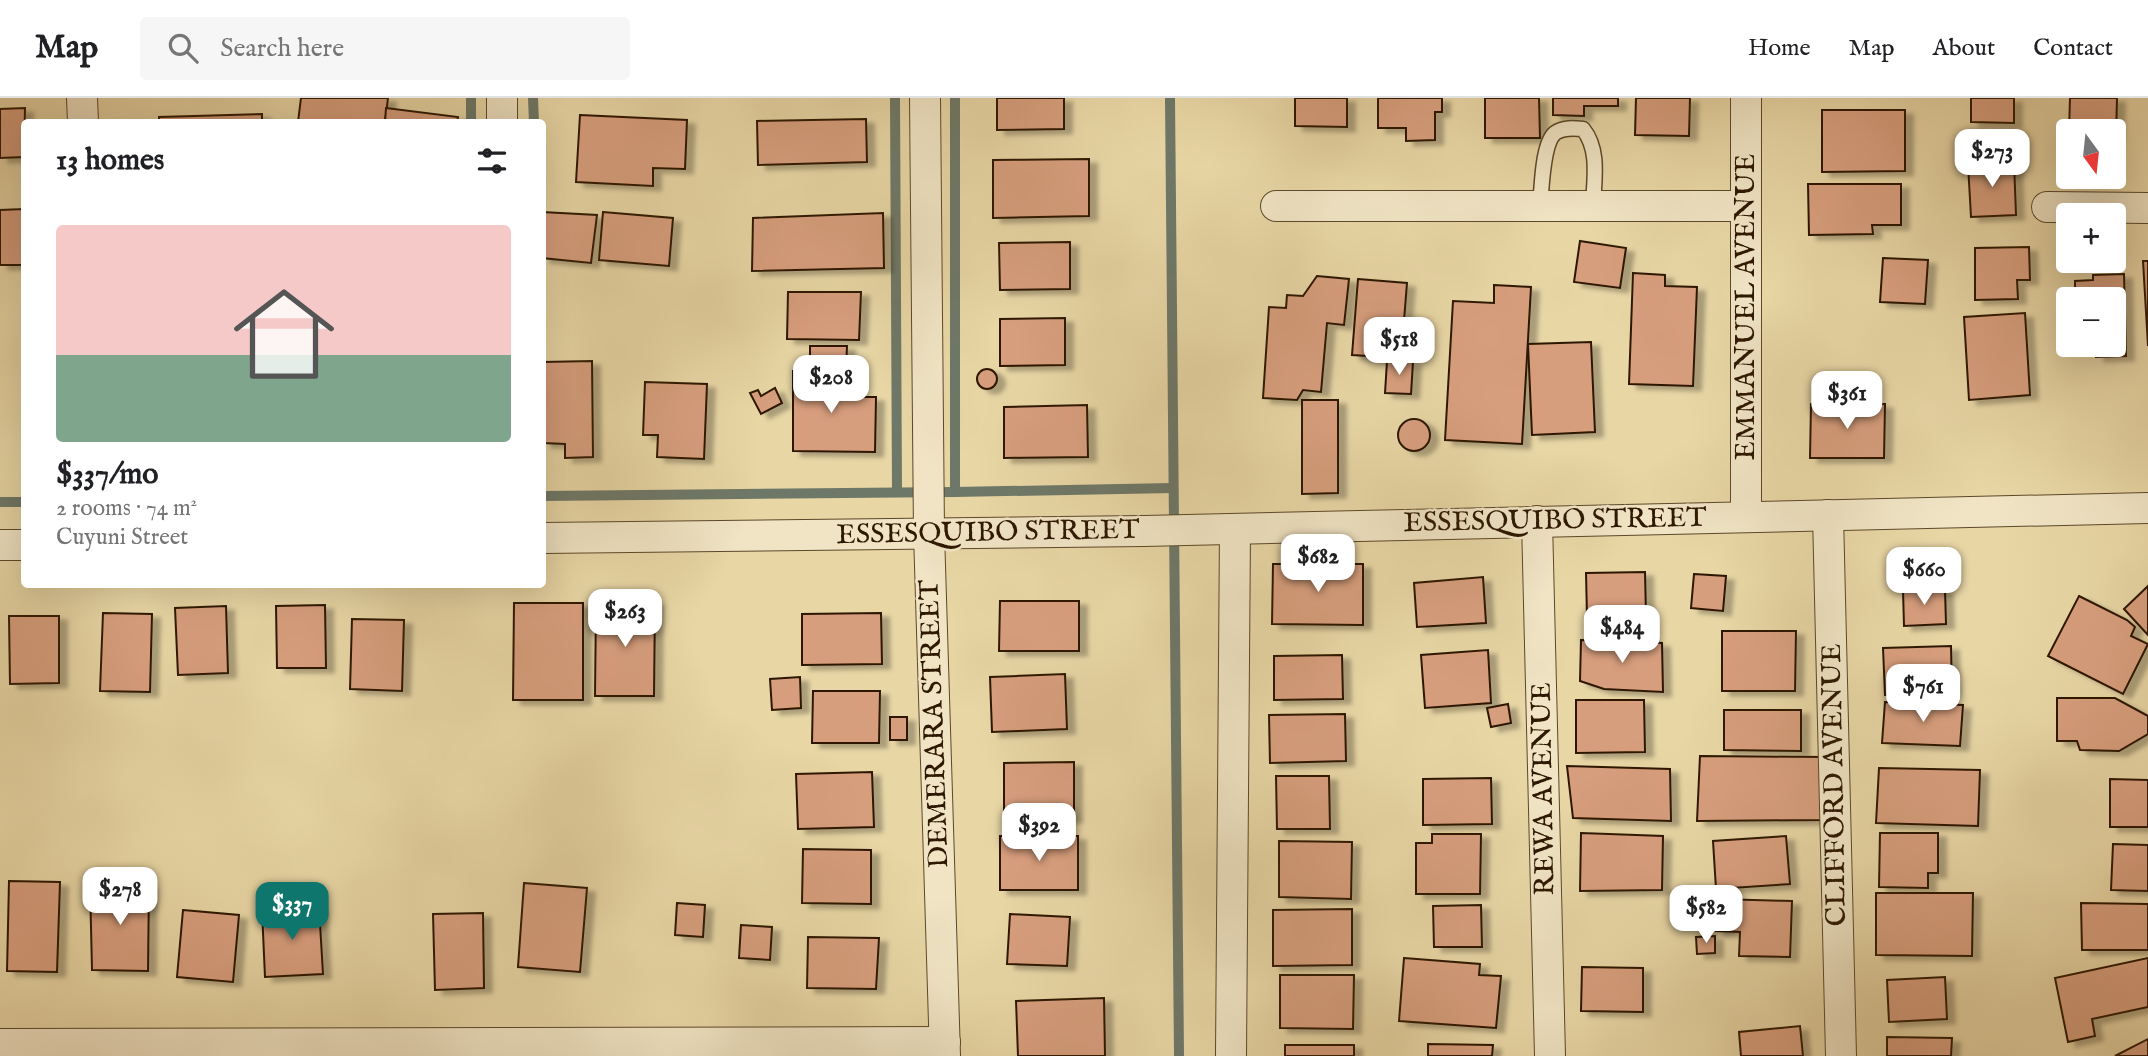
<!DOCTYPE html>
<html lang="en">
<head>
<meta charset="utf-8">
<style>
	body { margin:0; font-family:"IM FELL English",serif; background:#f6f6f6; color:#202124; height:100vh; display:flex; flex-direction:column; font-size:26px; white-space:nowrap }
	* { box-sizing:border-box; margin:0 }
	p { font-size:23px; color:#757577 }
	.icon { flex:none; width:38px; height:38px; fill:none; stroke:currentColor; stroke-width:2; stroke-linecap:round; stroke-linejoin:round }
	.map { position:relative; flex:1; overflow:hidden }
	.sheet { position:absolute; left:21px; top:21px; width:525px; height:469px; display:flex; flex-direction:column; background:#fff; border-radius:7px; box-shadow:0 7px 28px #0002 }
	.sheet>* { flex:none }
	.needle { width:46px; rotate:165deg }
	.controls { position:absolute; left:2056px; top:21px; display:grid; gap:14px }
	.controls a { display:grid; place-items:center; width:70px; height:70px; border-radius:7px; background:#fff; box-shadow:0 7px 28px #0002; font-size:35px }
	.price { position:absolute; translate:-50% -60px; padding:0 16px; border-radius:14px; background:#fff; color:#222; font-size:23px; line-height:46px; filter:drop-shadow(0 2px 4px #0008) }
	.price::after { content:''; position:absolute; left:50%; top:42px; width:21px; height:16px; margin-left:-10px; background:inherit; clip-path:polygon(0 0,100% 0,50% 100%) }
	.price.active { background:#0f766e; color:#fff }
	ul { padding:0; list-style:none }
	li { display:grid; align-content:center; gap:14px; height:371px; padding:0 35px }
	li span { display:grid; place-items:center; height:217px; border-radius:7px; color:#555 }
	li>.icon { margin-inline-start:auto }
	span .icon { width:126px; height:126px; fill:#fffc; stroke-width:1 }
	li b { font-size:30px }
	h2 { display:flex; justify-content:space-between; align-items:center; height:84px; padding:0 35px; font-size:30px }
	header { display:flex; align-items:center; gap:42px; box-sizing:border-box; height:98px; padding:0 35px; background:#fff; border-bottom:2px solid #e0e0e0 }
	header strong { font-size:33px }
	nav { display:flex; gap:38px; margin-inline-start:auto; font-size:24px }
	.search { width:490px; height:63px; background:#f6f6f6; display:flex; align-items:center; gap:18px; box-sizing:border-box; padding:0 24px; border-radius:7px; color:#757577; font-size:26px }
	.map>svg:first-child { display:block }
</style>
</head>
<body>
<header>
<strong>Map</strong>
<div class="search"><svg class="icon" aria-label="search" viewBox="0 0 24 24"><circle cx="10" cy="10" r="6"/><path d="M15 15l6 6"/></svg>Search here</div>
<nav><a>Home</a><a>Map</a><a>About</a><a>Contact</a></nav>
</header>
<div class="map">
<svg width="2148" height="958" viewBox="0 0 2148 958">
	<defs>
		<filter id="shadow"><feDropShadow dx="8" dy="4.5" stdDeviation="2" flood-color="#0004"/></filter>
	</defs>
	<rect width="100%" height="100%" fill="#e8d6a5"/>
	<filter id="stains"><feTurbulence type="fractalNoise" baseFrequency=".00286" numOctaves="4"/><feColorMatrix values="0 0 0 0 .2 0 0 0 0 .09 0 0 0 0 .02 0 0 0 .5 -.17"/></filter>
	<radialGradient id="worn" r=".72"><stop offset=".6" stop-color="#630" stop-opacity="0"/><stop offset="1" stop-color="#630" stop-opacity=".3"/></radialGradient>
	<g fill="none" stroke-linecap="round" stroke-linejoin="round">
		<g stroke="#6e7868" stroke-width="10">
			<path d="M533,0L534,24"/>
			<path d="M895,0L897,393"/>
			<path d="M955,0V394L1173,390"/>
			<path d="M1170,0L1179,958"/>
			<path d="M471,24V0"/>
			<path d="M542,398L955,394"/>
			<path d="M0,404H24"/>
		</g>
	</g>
	<g fill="#d79e7d" stroke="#2e1800" stroke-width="2" filter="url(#shadow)">
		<path d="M301,0H388L385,24H298Z"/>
		<path d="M997,0H1064V31L997,32Z"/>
		<path d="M1295,0H1347V29L1295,28Z"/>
		<path d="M1378,0H1442V14H1435V42L1406,43V30H1378Z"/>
		<path d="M1485,0H1539L1540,40H1485Z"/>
		<path d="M1553,0H1618V8H1584V18L1553,17Z"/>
		<path d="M1636,0H1690L1689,38L1635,37Z"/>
		<path d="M1971,0H2014V25L1971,24Z"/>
		<path d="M2070,0H2117L2116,40H2114V33H2069Z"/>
		<path d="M25,10L24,59L0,60V11Z"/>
		<path d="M386,10L458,19L457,24H385Z"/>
		<path d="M1822,12H1905V73L1822,74Z"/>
		<path d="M262,16V24H159V19Z"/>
		<path d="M580,17L687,22L685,71L653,70V88L576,84Z"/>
		<path d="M866,21L867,64L758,67L757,23Z"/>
		<path d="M1089,61V118L993,120V62Z"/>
		<path d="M2014,64L2016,117L1971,119L1968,66Z"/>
		<path d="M1808,86H1901V127H1872L1873,136L1809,137Z"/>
		<path d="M24,111V167H0V112Z"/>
		<path d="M542,114L597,117L591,165L542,160Z"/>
		<path d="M603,114L673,120L669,168L599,162Z"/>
		<path d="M883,115L884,170L752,173L753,120Z"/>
		<path d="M1580,143L1626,150L1620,190L1574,184Z"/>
		<path d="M1070,144V191L1000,192L999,145Z"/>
		<path d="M2029,149L2030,182H2017L2018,201L1975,202V150Z"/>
		<path d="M1883,160L1928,162L1925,206L1880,204Z"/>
		<path d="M2143,163H2148V248Z"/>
		<path d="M1633,175L1665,177V188L1697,189L1693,288L1629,286Z"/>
		<path d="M2124,176L2126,258L2096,259V247H2076H2114V201H2075V183L2093,182V177Z"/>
		<path d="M1317,178L1349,181L1344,227L1327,225L1321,294L1303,292L1297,302L1263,300L1269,209L1286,210L1287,197L1303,198Z"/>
		<path d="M1358,181L1407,185L1401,260L1352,257Z"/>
		<path d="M1494,187L1531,189L1522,346L1445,342L1453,203L1494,205Z"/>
		<path d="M788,194H861L859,242L787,241Z"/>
		<path d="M2025,215L2030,297L1969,302L1964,219Z"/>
		<path d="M1065,220V267L1000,268V221Z"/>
		<path d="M1591,244L1595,334L1532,337L1528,246Z"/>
		<path d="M810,248H847L846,271L810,270Z"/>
		<path d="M592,263L593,359L565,360V346L543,345V264Z"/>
		<path d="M1387,263L1413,264L1411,296L1385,295Z"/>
		<circle cx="987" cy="281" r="10"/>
		<path d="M793,273L844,274V299H876L875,354L793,353Z"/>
		<path d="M645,284L707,286L704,361L657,359L658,337H643Z"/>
		<path d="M775,290L782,305L761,316L750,295L758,292L761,298Z"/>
		<path d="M1302,302H1338V395L1302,396Z"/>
		<path d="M1811,306H1885L1884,360H1810Z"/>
		<path d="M1087,307L1088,359L1004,360V309Z"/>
		<circle cx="1414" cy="337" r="16"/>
		<path d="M1273,466H1363V527L1272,526Z"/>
		<path d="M1645,474L1646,518L1587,519L1586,475Z"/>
		<path d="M1694,476L1726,478L1723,513L1691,510Z"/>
		<path d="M1483,479L1486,525L1417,529L1414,485Z"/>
		<path d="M2148,488V537L2124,511Z"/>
		<path d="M1945,491L1946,526L1904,528L1903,492Z"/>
		<path d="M2079,498L2127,522L2135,529L2131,538L2148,546L2123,596L2048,558Z"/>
		<path d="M655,503L654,598H595L596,506Z"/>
		<path d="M1000,503H1079V553H999Z"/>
		<path d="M514,505H583V602H513Z"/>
		<path d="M325,507L326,570H277L276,508Z"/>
		<path d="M226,508L228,575L178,577L175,510Z"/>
		<path d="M103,515L152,516L150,594L100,593Z"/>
		<path d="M881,515L882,566L802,567V516Z"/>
		<path d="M9,518H59V585L10,586Z"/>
		<path d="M352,521L404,522L402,593L350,591Z"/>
		<path d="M1722,533H1796L1795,593H1722Z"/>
		<path d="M1581,542L1662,545L1663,594L1604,591L1580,583Z"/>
		<path d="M1951,548L1952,594L1885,597L1883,550Z"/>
		<path d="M1488,552L1491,605L1425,610L1421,557Z"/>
		<path d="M1342,557L1343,601L1274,602V558Z"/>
		<path d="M1065,576L1067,631L992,634L990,579Z"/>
		<path d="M800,579L801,610L772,612L770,581Z"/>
		<path d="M813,593H880L879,645H812Z"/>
		<path d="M2057,600H2115L2148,618V636L2119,653L2080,652L2077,643H2057Z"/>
		<path d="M1576,602H1644L1645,654L1576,655Z"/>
		<path d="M1885,604L1963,607L1960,648L1882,645Z"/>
		<path d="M1508,606L1511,625L1491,629L1487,610Z"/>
		<path d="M1724,612H1801V653L1724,652Z"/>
		<path d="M1345,616L1346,663L1270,665L1269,617Z"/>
		<rect x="890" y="619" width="17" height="23"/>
		<path d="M1700,658L1826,659L1824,722L1697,723Z"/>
		<path d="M1074,664V720L1004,721V665Z"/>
		<path d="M1567,668L1670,671L1671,723L1573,720Z"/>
		<path d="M1879,670L1980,672L1978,728L1876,725Z"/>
		<path d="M872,674L874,729L798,731L796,676Z"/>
		<path d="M1276,678H1329L1330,731H1277Z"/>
		<path d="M1491,680L1492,726L1423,727V681Z"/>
		<path d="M2110,681L2148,682V729H2110Z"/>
		<path d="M1581,735L1663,738L1662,792L1580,793Z"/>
		<path d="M1880,735H1938V775H1928V790L1879,789Z"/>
		<path d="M1432,736H1481L1480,796H1416V745H1432Z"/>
		<rect x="1000" y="738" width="78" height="54"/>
		<path d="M1786,738L1790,786L1716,791L1713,743Z"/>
		<path d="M1279,743L1352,744L1351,801L1279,799Z"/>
		<path d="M2113,746L2148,747V793L2111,792Z"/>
		<path d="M803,751L871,752V806L802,805Z"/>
		<path d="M9,783L60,784L57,874L7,873Z"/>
		<path d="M524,785L587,790L580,874L518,869Z"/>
		<path d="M90,787H149L148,873L92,872Z"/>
		<path d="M1876,795H1973L1972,858L1876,857Z"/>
		<path d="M1717,801L1792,803L1790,859L1739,858L1740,834L1716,833Z"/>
		<path d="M677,805L705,807L703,839L675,837Z"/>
		<path d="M2081,805L2148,806V852H2082Z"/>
		<path d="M1481,807L1482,849H1434L1433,808Z"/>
		<path d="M319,809L323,876L265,879L262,812Z"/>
		<path d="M1352,811V867L1273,868V812Z"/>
		<path d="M183,812L239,817L233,884L177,879Z"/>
		<path d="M483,815L484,890L435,892L433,816Z"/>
		<path d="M1010,816L1070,819L1067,868L1007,866Z"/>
		<path d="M741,827L772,829L770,862L739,860Z"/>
		<path d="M1715,838V855L1697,856L1696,839Z"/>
		<path d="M808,839L879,840L876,891L807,890Z"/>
		<path d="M1404,860L1480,866L1479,877L1501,878L1496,930L1399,923Z"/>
		<path d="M2148,860V909L2092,921L2095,938L2068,944L2055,880Z"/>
		<path d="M1582,869L1643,870V914L1581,913Z"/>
		<path d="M1280,877H1354L1353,931L1280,930Z"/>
		<path d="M1945,879L1947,921L1889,924L1887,882Z"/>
		<path d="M1104,900L1105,958H1018L1016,903Z"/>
		<path d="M1800,928L1803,958H1741L1739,934Z"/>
		<path d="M1887,939L1952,940L1951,958H1887Z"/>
		<path d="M2148,941V958H2115Z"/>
		<path d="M1428,946L1493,947L1492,958H1428Z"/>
		<rect x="1285" y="947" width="69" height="11"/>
	</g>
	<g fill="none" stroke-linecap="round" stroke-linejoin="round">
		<defs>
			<path id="lane" d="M1540,107C1542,91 1542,46 1555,35C1563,29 1574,30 1583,31C1600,52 1594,82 1593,108"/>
			<g id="street">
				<path d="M82,0L83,24"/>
				<path d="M502,0V24"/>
				<path d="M925,0L929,435L945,958"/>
				<path d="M1276,108H1746"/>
				<path d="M2047,109L2148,110"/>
				<path d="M1828,417L1841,958"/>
				<path d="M1746,419V0"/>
				<path d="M1537,423L1550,958"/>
				<path d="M542,440L1144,433L2148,410"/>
				<path d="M0,447H24"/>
				<path d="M0,946L945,944"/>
				<path d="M1231,958L1235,431"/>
			</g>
		</defs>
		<use href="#lane" stroke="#5c4829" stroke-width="17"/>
		<use href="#street" stroke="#5c4829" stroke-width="32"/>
		<use href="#lane" stroke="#f0e4c4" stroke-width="14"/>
		<use href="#street" stroke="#f0e4c4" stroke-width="30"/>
	</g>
	<g text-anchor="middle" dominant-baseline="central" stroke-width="5" stroke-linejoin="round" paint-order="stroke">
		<g font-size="28" fill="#2e1800" stroke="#f0e4c4">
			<text transform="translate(1746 209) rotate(-90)">EMMANUEL AVENUE</text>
			<text transform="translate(1555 423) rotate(-1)">ESSESQUIBO STREET</text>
			<text transform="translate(988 435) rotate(-1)">ESSESQUIBO STREET</text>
			<text transform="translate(935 626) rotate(-92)">DEMERARA STREET</text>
			<text transform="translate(1835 687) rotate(-91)">CLIFFORD AVENUE</text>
			<text transform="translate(1544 691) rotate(-91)">REWA AVENUE</text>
		</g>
	</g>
	<rect width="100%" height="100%" filter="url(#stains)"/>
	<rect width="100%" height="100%" fill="url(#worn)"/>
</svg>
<div class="controls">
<a><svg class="needle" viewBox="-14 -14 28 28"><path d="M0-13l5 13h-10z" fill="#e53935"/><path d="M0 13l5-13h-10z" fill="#757577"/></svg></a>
<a>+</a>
<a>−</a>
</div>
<b class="price" style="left:1992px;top:91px">$273</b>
<b class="price" style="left:1399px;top:279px">$518</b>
<b class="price" style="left:831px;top:317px">$208</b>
<b class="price" style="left:1847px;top:333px">$361</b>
<b class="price" style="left:1318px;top:496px">$682</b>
<b class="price" style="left:1924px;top:509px">$660</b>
<b class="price" style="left:625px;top:551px">$263</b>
<b class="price" style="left:1622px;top:567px">$484</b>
<b class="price" style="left:1923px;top:626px">$761</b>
<b class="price" style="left:1039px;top:765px">$392</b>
<b class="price" style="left:120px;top:829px">$278</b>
<b class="price active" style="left:292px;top:844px">$337</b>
<b class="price" style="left:1706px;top:847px">$582</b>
<section class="sheet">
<h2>13 homes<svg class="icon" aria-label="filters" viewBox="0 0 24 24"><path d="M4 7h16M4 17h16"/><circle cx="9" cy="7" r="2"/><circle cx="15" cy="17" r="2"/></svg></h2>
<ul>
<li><span style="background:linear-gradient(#f6c9c9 60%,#7fa58c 0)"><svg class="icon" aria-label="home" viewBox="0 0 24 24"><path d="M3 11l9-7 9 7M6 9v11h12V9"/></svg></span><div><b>$337/mo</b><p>2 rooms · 74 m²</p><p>Cuyuni Street</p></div></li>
</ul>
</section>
</div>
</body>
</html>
